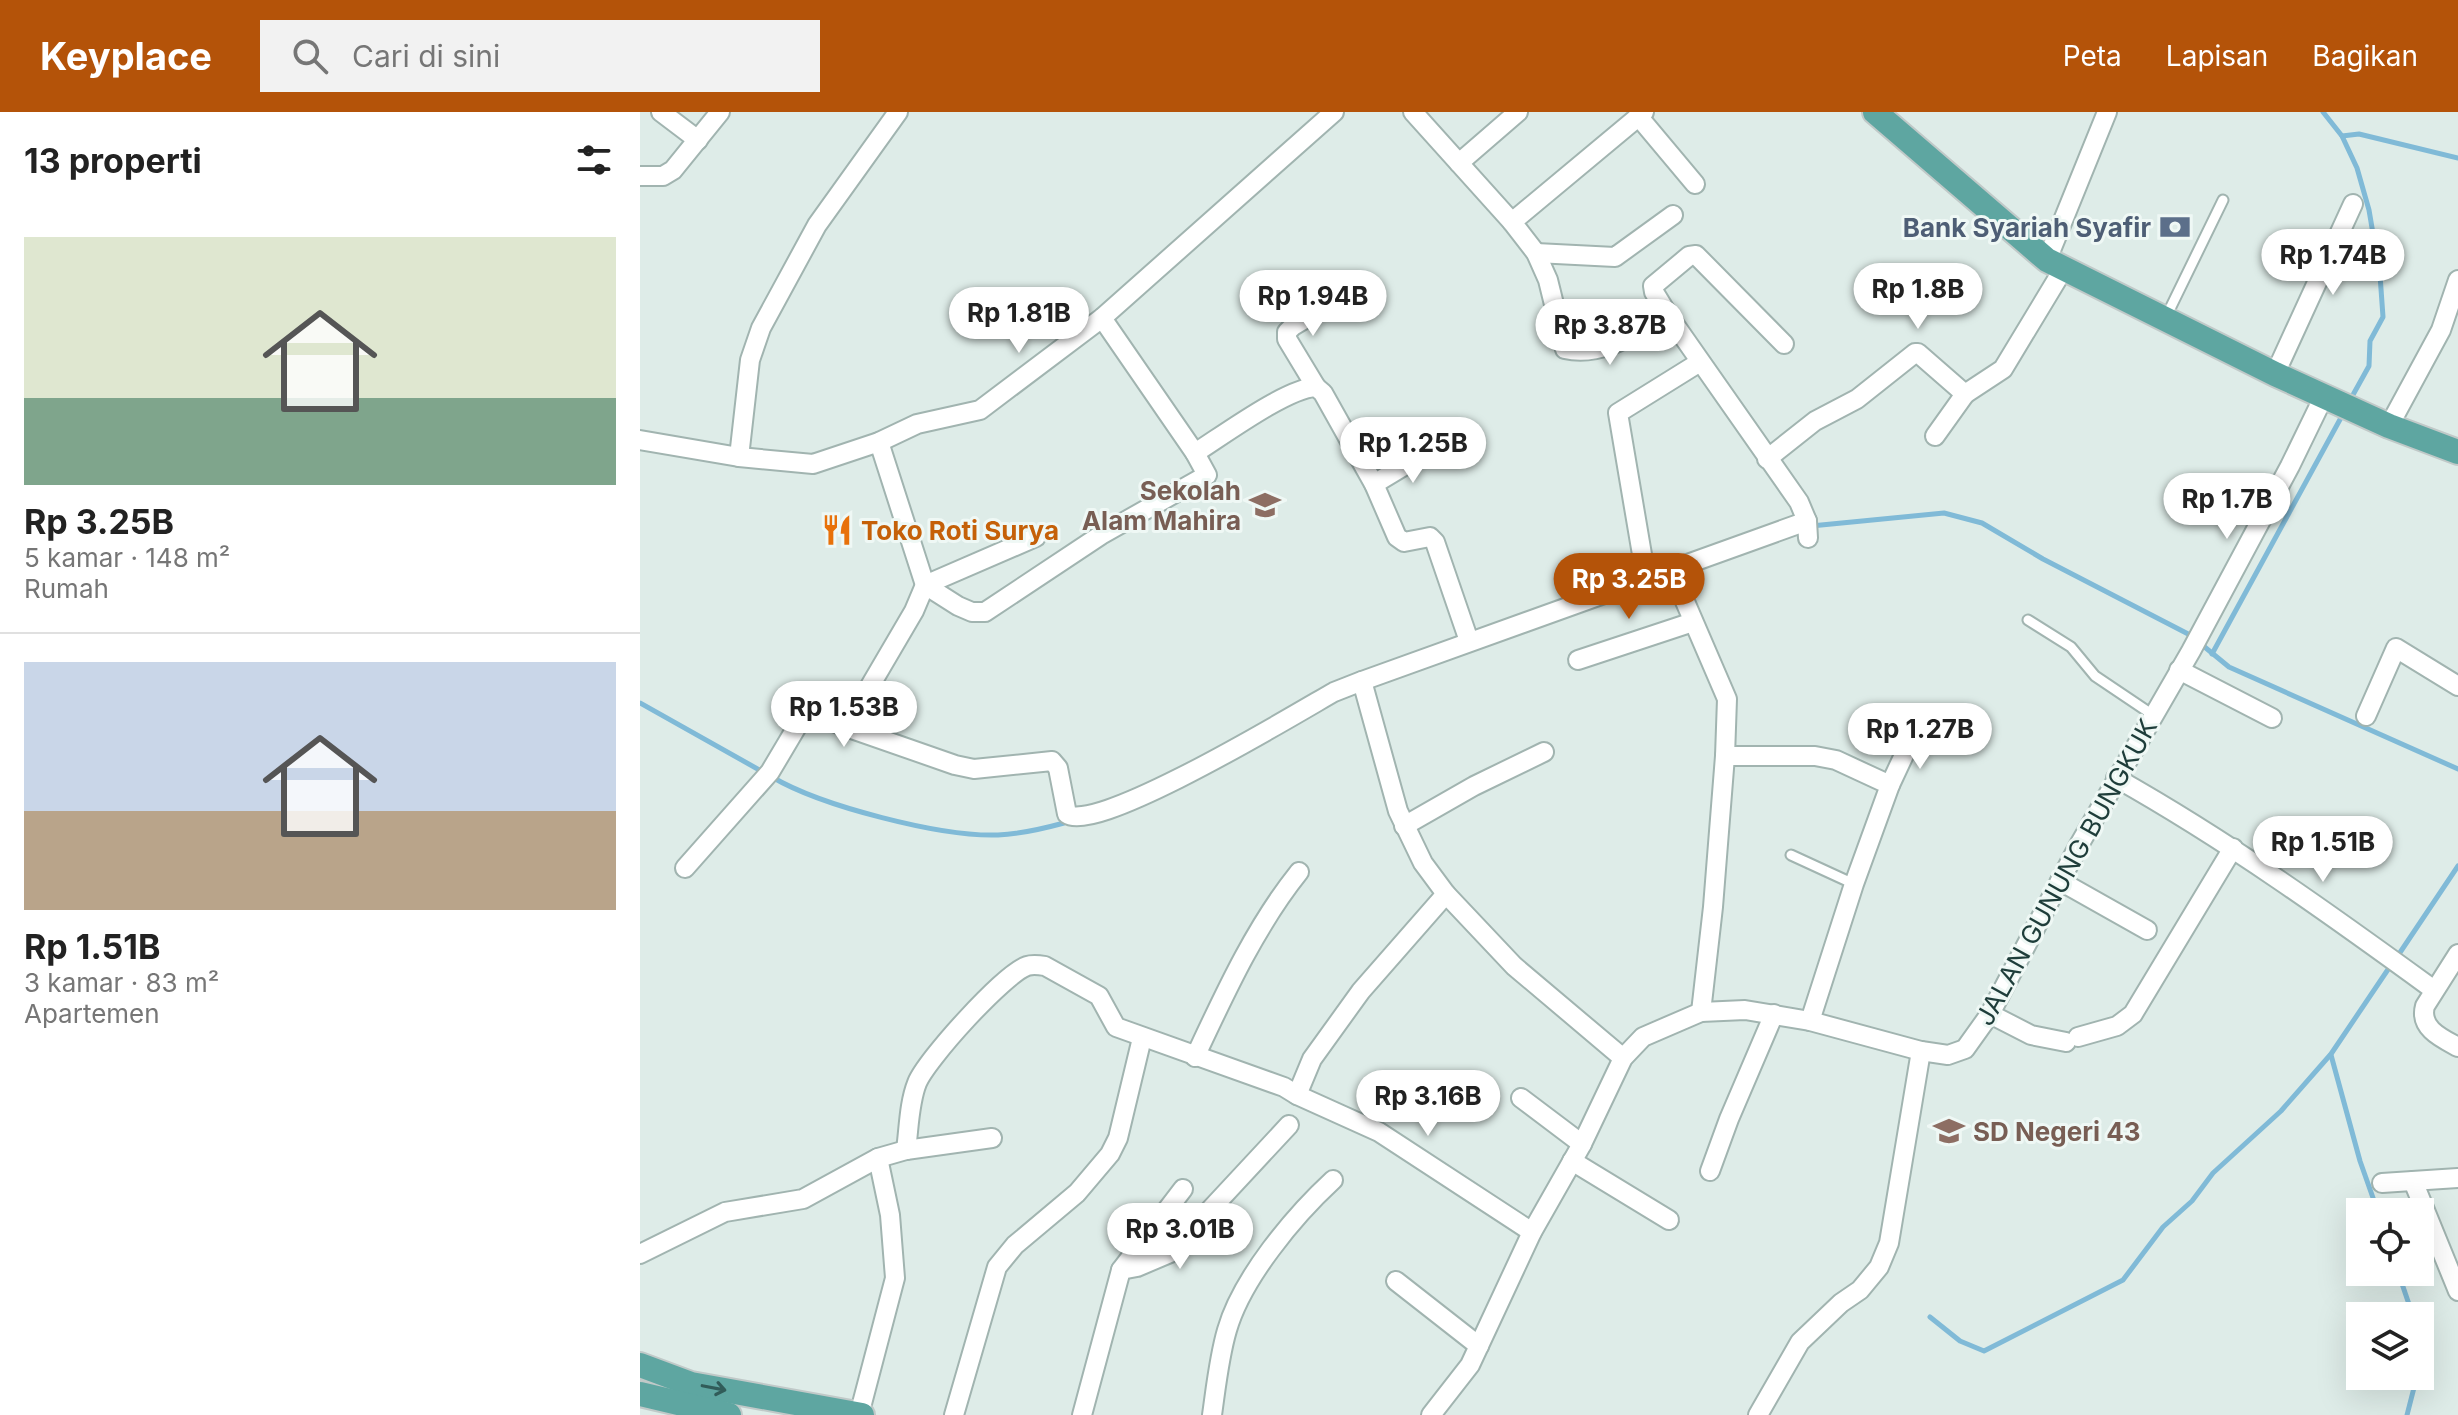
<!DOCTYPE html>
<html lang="id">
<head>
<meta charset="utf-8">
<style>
	body { margin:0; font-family:Inter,sans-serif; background:#f2f2f2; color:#222; height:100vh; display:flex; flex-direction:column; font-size:30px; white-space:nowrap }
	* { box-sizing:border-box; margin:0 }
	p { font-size:26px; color:#767676 }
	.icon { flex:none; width:44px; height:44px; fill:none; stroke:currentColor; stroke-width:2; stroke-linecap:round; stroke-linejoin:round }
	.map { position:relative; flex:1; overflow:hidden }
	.details { display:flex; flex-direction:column; background:#fff; width:640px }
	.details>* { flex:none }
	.fabs { position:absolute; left:1706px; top:1086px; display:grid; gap:16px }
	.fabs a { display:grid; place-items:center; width:88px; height:88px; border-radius:0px; background:#fff; box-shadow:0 8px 32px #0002; font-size:40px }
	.price { position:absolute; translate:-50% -68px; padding:0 18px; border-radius:28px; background:#fff; color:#222; font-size:26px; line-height:52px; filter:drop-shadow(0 2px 4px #0008) }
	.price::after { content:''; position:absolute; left:50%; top:48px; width:24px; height:18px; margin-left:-12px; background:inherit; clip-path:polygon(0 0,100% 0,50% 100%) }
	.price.on { background:#b45309; color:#fff }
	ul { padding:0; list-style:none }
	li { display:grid; align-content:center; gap:16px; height:424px; padding:0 24px }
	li+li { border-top:2px solid #e0e0e0 }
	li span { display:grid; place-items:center; height:248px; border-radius:0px; color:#555 }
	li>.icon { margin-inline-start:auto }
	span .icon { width:144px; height:144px; fill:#fffc; stroke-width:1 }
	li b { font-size:34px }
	h2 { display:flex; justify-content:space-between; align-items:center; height:96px; padding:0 24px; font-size:34px }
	header { display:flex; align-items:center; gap:48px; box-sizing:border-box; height:112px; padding:0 40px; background:#b45309; color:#fff }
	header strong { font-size:38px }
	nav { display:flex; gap:44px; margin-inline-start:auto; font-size:28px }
	.search { width:560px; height:72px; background:#f2f2f2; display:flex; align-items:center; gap:20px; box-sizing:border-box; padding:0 28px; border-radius:0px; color:#767676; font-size:30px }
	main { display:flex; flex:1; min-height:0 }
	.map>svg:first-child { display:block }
</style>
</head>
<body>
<header>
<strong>Keyplace</strong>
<div class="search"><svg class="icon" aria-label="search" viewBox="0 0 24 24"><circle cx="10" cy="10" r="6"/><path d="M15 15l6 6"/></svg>Cari di sini</div>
<nav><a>Peta</a><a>Lapisan</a><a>Bagikan</a></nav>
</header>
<main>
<section class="details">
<h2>13 properti<svg class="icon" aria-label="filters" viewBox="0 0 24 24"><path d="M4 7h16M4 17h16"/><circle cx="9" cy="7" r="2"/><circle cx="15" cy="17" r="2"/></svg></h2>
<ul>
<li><span style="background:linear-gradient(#dfe7d0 65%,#7fa58c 0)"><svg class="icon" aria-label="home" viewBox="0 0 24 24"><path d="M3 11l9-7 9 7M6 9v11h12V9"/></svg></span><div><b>Rp 3.25B</b><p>5 kamar · 148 m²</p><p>Rumah</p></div></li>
<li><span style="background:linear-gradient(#c9d6e8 60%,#b9a48a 0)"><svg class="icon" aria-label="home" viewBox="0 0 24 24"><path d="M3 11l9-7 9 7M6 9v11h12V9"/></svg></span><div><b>Rp 1.51B</b><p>3 kamar · 83 m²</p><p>Apartemen</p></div></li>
</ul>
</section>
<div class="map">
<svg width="1818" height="1303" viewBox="0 0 1818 1303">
	<rect width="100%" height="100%" fill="#deece8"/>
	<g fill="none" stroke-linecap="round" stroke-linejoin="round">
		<g stroke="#80bad7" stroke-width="5">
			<path d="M1683,0L1702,24L1717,56L1729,98L1740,163L1743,205L1730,229L1729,254L1709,290"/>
			<path d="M1702,24L1719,22L1818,46"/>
			<path d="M1171,414L1304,401L1342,411L1403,447L1554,525"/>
			<path d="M1561,532L1589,555L1818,657"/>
			<path d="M1572,542L1703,302"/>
			<path d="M0,591L123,660"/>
			<path d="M132,665C181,694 301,725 358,723C381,722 402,717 424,711"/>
			<path d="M1757,845L1818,754"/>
			<path d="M1691,943L1720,1049L1738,1100"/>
			<path d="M1758,1160L1773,1204"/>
			<path d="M1290,1205L1320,1229L1344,1239L1483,1168L1523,1115L1552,1089L1573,1061L1641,999L1691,942L1751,853"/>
			<path d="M1780,1223V1253"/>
			<path d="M1767,1303L1777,1264"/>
		</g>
		<defs>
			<g id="service">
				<path d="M1525,207L1583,88"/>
				<path d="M1388,508L1431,535L1455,564L1513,603"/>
				<path d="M1151,743L1214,772"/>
			</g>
			<g id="minor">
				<path d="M21,0L58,28"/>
				<path d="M773,0L872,110L896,141L908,168L925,237C962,246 997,220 1028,203L1159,390L1167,409L1168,426"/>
				<path d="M998,4L1055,72"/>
				<path d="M819,51L878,0"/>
				<path d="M0,64H23L33,58L80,0"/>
				<path d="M872,110L1004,0"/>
				<path d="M896,141L975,145L1033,103"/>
				<path d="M1407,148L1467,0"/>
				<path d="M1028,203L1014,180L1013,174L1049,144L1056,143L1144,232"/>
				<path d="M1635,262L1713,92"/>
				<path d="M676,275L647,227V220L653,214L700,186"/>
				<path d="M1749,314L1801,218L1818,168"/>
				<path d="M1295,324L1325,282"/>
				<path d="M0,328L99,345L173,352L239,330L277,312L340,298L462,206L694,0"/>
				<path d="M239,330L285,473L318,494L332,500H345L461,423L567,363L555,341L462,206"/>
				<path d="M555,341C582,324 647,276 676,275L683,281L734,372L757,425L764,430L790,425L795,430L829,529"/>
				<path d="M99,345L110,248L121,216L177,113L258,0"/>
				<path d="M1127,347L1175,309L1217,287L1275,241H1278L1325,282L1363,257L1424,156"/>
				<path d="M734,372L792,337"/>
				<path d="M396,425L285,473L274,499L206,615L315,653L334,657L412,649L418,656L427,702C456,723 657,601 694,580L722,569"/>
				<path d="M1031,457L1087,587L1085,644L1073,795L1061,900"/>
				<path d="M1006,466L978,301L1060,250"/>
				<path d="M938,548L1053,510"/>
				<path d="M1539,558L1632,606"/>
				<path d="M1726,604L1756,536L1818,574"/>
				<path d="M1085,644H1175L1196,648L1250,673L1214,772L1170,909"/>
				<path d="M1476,666C1588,729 1691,803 1794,878"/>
				<path d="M1250,673L1271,628"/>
				<path d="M764,714L834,674L904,640"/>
				<path d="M45,756L130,660L165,601L170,600L206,615"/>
				<path d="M1420,769L1507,818"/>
				<path d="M1818,842L1785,894C1779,916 1801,926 1818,935"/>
				<path d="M1350,902L1391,923L1426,930"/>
				<path d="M1438,925L1477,914L1493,902L1593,736"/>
				<path d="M555,945C585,881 615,815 659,760"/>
				<path d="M983,946L874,854L806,782L783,751L758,699L722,569L1167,409"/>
				<path d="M657,983L672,947L721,879L806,782"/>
				<path d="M881,986L942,1032"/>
				<path d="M266,1038C269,1016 269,991 277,971C286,948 364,862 387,854C393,852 399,853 405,854L459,884L476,915L644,975L657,983L739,1020L892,1120"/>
				<path d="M932,1049L1029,1108"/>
				<path d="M1070,1059L1089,1007L1134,902"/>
				<path d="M1773,1069L1818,1179"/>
				<path d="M1742,1071L1818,1066"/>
				<path d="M0,1142L85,1100L163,1087L238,1046L266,1038L352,1026"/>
				<path d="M481,1158L543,1077"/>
				<path d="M756,1169L839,1234"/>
				<path d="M219,1303L255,1166L250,1103L238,1046"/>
				<path d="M314,1303L357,1155L375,1133L437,1081L470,1042L478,1026L502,926"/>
				<path d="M442,1303L481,1158L497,1155L530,1141L649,1013"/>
				<path d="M572,1303C576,1275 579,1245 587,1218C602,1166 654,1104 693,1068"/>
				<path d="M791,1303L830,1253L892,1120L942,1032L983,946L1003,925L1061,900L1105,898L1170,909L1281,939L1308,943L1325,937L1350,902L1439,733L1551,539L1650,354L1684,284"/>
				<path d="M1118,1303L1160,1230L1201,1191L1220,1178L1239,1155L1249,1131L1281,939"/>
			</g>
			<g id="primary">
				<path d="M1235,0L1407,148L1635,262L1749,314L1818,340"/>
				<path d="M0,1253L51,1272L222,1303"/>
				<path d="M0,1282L89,1303"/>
			</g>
		</defs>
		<use href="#service" stroke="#a1b4b0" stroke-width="13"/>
		<use href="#minor" stroke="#a1b4b0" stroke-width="22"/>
		<use href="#primary" stroke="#c0c9c8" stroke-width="28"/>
		<use href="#service" stroke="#fff" stroke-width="9"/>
		<use href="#minor" stroke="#fff" stroke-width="18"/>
		<use href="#primary" stroke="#5ea6a1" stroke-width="24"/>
	</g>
	<defs><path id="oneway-shaft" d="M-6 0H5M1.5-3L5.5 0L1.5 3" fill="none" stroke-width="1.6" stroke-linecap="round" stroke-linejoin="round" transform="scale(2)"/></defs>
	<use stroke="#315c59" href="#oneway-shaft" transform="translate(74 1276) rotate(11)"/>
	<defs>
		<symbol id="bank-bare" viewBox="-9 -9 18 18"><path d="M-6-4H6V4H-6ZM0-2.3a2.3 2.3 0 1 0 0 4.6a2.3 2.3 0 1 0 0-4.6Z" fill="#5c6f8a" stroke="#eff8f5" stroke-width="2.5" paint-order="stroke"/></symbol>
		<symbol id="school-bare" viewBox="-9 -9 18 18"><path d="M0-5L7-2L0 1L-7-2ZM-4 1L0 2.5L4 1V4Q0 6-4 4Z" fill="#8d6e63" stroke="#eff8f5" stroke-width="2.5" paint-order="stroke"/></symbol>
		<symbol id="restaurant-bare" viewBox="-9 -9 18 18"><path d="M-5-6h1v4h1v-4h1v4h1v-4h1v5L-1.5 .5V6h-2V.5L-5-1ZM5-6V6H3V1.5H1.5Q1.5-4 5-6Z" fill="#e8710a" stroke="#eff8f5" stroke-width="2.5" paint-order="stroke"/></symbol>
	</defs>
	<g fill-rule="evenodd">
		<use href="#bank-bare" x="1513" y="93" width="44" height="44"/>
		<use href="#school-bare" x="603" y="371" width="44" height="44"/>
		<use href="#restaurant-bare" x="175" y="396" width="44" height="44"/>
		<use href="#school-bare" x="1287" y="997" width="44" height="44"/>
	</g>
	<g text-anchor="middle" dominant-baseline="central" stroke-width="6" stroke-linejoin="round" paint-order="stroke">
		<g font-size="26" font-weight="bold" fill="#4e5e75" stroke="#eff8f5" text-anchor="end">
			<text x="1511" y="115">Bank Syariah Syafir</text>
		</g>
		<g font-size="26" font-weight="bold" fill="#785e54" stroke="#eff8f5" text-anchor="end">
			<text x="601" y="378">Sekolah<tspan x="601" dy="30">Alam Mahira</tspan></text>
			<text x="1333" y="1019" text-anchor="start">SD Negeri 43</text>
		</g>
		<g font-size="26" font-weight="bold" fill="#c56008" stroke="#eff8f5" text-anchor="start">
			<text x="221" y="418">Toko Roti Surya</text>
		</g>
		<g font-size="26" fill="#1e3d3a" stroke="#eff8f5">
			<text transform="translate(1426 760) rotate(-61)">JALAN GUNUNG BUNGKUK</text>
		</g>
	</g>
</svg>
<div class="fabs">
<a><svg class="icon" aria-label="locate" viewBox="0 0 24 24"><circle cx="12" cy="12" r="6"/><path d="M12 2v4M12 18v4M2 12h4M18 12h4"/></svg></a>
<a><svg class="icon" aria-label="layers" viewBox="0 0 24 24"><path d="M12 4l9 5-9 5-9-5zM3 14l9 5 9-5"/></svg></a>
</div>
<b class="price" style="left:1693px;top:185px">Rp 1.74B</b>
<b class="price" style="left:1278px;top:219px">Rp 1.8B</b>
<b class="price" style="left:673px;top:226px">Rp 1.94B</b>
<b class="price" style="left:379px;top:243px">Rp 1.81B</b>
<b class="price" style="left:970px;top:255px">Rp 3.87B</b>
<b class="price" style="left:773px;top:373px">Rp 1.25B</b>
<b class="price" style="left:1587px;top:429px">Rp 1.7B</b>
<b class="price on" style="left:989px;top:509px">Rp 3.25B</b>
<b class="price" style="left:204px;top:637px">Rp 1.53B</b>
<b class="price" style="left:1280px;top:659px">Rp 1.27B</b>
<b class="price" style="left:1683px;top:772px">Rp 1.51B</b>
<b class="price" style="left:788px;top:1026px">Rp 3.16B</b>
<b class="price" style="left:540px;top:1159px">Rp 3.01B</b>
</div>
</main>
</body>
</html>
